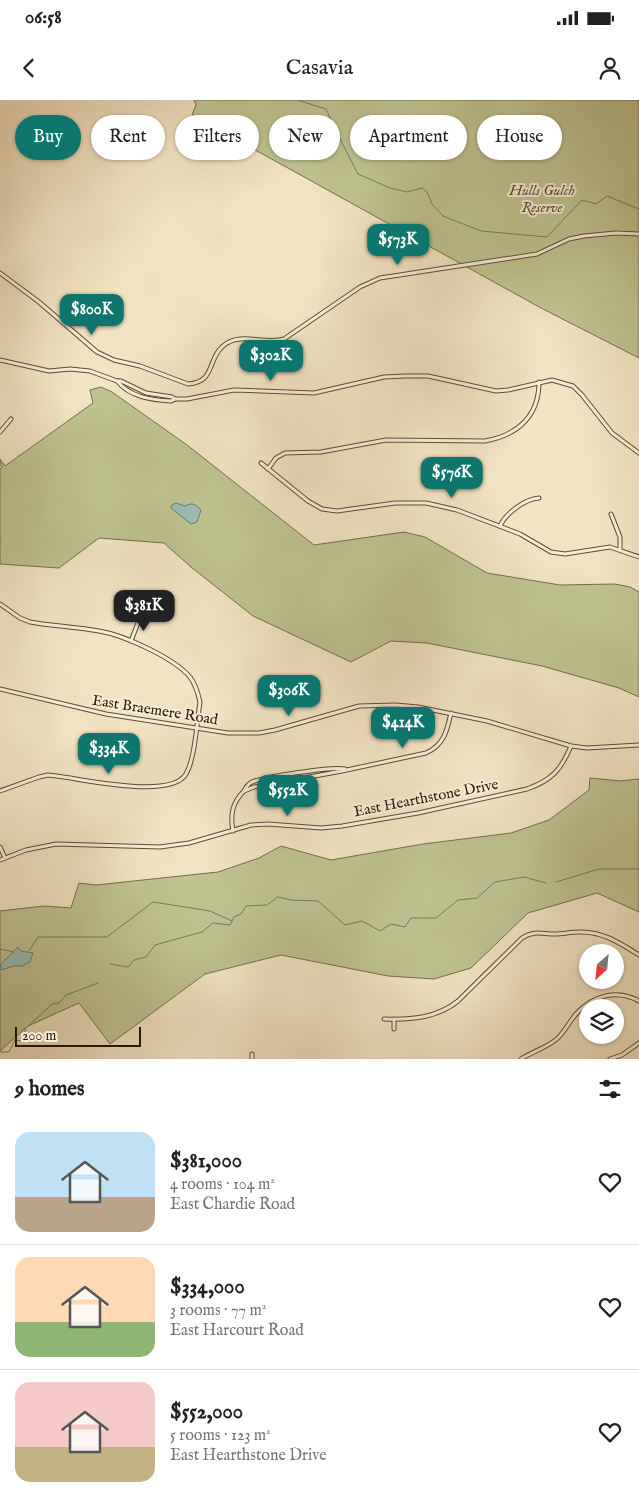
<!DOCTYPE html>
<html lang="en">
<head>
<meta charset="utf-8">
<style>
	body { margin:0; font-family:"IM FELL English",serif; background:#f6f6f6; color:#202124; height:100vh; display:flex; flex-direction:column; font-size:19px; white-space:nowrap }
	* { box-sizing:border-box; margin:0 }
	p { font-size:16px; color:#757577 }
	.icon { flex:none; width:28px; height:28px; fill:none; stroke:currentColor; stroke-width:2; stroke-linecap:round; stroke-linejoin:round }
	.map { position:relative; height:959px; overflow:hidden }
	.panel { display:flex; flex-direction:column; background:#fff; flex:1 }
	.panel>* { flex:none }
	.guide { position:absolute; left:15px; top:15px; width:610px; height:45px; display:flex; gap:10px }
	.needle { width:32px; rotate:207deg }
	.tools { position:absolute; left:579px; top:844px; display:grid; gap:10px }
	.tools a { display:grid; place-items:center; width:45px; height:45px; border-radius:50%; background:#fff; box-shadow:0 1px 4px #0004; font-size:25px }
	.scale { position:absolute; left:15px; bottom:12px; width:126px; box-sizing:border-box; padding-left:5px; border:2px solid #2b1901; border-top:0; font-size:14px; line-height:18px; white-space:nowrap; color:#2b1901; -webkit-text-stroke:4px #f7edd7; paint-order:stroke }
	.price { position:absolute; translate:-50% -42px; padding:0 11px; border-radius:10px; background:#0f766e; color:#fff; font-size:16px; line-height:32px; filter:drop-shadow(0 1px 2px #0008) }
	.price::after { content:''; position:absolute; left:50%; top:30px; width:15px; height:11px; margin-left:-8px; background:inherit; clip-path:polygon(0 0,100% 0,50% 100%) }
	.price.selected { background:#222; color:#fff }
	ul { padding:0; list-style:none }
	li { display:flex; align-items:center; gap:15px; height:125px; padding:0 15px }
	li+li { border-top:1px solid #e0e0e0 }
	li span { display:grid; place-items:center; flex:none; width:140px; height:100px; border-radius:15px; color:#555 }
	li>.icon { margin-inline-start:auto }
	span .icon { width:60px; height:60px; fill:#fffc; stroke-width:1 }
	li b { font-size:21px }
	h2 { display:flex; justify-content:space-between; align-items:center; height:60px; padding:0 15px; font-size:21px }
	.pill { padding:0 18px; border-radius:22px; background:#fff; box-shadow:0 1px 4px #0004; font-size:18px; line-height:45px }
	.pill.selected { background:#0f766e; color:#fff }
	.status { display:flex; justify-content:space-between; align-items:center; height:35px; padding:0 25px; background:#fff; direction:ltr }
	.status svg { height:14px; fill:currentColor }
	header { display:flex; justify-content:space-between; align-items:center; height:65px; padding:0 15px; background:#fff; font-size:22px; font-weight:600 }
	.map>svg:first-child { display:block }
</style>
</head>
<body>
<div class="status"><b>06:58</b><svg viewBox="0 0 49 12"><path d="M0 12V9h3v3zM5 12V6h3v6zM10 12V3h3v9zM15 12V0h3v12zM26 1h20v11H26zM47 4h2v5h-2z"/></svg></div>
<header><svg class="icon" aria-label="back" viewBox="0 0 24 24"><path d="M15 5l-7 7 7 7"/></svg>Casavia<svg class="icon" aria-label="person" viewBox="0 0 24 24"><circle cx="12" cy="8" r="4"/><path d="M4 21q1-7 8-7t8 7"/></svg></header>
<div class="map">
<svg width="639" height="959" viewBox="0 0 639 959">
	<rect width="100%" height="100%" fill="#f2e3c2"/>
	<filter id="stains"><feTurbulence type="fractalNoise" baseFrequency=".004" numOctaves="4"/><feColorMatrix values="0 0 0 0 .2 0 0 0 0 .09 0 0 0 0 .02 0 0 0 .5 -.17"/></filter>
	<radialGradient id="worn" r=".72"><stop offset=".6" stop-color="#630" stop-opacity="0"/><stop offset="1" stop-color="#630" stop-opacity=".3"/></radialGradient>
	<g fill="#bfc390" stroke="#756e48">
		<path d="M194,0H639V258L541,208L192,15L196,5Z"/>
		<path d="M101,287L112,292L187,345L314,445L404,432L425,437L487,473L560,485L615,484L630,487L639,492V597L619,588L542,566L427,543L391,541L351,562L253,516L191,467L164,443L99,438L59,468L0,464V369L2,367L1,366L0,359L5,366L93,303L90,290Z"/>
		<path d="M590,678L620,681L639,679V812L597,793L528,813L471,868L434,879L388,876L281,855L205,874L110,944L79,903L28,926L0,951V811L44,806L71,808L79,783L96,785L218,772L259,758L281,746L331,760L423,744L511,733L549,720L589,690Z"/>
	</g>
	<g fill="#9bbeb5" stroke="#6e7c6d">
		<path d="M176,403L185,406C193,402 195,404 201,410L197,422L191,424L171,408L172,405Z"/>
		<path d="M18,847L21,851L33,853L30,862L22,866H14L1,870V864Z"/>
	</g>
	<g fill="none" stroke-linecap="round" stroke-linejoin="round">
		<g stroke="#6e7c6d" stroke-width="1">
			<path d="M297,0L326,9L340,39L358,74L390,88L407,92L422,88L427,92L432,104L443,116L481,131L547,137L582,100L596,104L607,96L639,109"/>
			<path d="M556,782L599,769H639"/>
			<path d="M0,849L14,852"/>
			<path d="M29,851L38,837H107L153,802L210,811L232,821"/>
			<path d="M110,864L128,867L134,860L146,857L155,845L202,832L213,823L230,825L234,817L241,814L246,806L267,805L278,797L291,800L318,801L345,825L362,821L380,831L391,824L405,827L411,818H436L458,800L477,798L495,782L524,777L546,783"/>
			<path d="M0,952H9L15,940L21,941L26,928L52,904L59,903L66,895L98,883"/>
		</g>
		<defs>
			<g id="minor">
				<path d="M0,173L39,202L97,252L114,260L140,266L188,284C216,282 207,259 223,246C240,231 265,245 284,239L360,187L380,178L537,154L569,139L584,136L616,133L639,134"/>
				<path d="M0,260L49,271L70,269L90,271L117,281H121L146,293L172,297L175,299"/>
				<path d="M117,281C130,297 151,300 171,301L175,299H187L234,290L314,293L384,277L405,276H428L496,291L508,290L552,280L573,286L582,295L612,333L639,353"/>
				<path d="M0,332L11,319"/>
				<path d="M261,363L308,401L322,409L337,411L395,403H426L457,410L520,434L551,452L565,454L610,447L639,457"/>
				<path d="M268,369L276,358L285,353L321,352L386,340L485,341C518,335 539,316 539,282"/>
				<path d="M611,414L620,437V450"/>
				<path d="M500,426C506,413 525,399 539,398"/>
				<path d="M0,504L20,518L30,522C52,526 76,527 99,531C124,535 174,558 190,577C196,585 198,593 200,602C197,621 195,659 186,674C170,701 76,677 48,675L39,677L0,691"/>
				<path d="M131,541L141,515"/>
				<path d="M0,589L106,614L228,633H259L275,630L359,606L396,605L418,607L487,621L571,646L587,648L639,645"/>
				<path d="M345,669C333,666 264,677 252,682C248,684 246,687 244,691L254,687L342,671L426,653C444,645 447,631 451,613"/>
				<path d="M233,731C230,715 232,703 244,691"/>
				<path d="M0,747L5,758"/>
				<path d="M0,760L26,750L56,744L160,747L189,743L251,725L268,724L321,728L342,726L418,713L527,689C552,680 561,670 571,646"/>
				<path d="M384,919C411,920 437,918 458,901L522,838C534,830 542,834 555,834C563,834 571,832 579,832C602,831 620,843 639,855"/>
				<path d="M394,929V919"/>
				<path d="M252,959V954"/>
				<path d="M521,959C533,951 547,948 558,938C565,931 570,921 576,914C593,895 617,889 639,901"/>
				<path d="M610,959L622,955L639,943"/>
			</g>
		</defs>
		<use href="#minor" stroke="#5d4c31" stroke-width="5"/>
		<use href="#minor" stroke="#f7edd7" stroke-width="3"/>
	</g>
	<g text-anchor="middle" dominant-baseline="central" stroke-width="4" stroke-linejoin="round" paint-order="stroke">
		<g font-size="15" font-style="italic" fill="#574c2c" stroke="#f7edd7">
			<text x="542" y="90">Hulls Gulch<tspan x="542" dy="17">Reserve</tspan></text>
		</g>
		<g font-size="15" fill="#2b1901" stroke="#f7edd7">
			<text transform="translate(155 610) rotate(9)">East Braemere Road</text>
			<text transform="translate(426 698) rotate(-11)">East Hearthstone Drive</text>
		</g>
	</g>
	<rect width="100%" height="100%" filter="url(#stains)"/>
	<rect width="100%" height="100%" fill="url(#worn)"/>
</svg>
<div class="tools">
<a><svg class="needle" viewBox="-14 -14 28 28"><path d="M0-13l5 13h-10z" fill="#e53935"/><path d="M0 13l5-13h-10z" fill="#757577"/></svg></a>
<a><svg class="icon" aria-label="layers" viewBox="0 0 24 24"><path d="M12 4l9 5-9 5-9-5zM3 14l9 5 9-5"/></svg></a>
</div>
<div class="scale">200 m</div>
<b class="price" style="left:398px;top:166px">$573K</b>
<b class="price" style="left:92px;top:236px">$800K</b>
<b class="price" style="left:271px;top:282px">$302K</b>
<b class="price" style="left:452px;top:399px">$576K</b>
<b class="price selected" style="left:144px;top:532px">$381K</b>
<b class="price" style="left:289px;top:617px">$306K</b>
<b class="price" style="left:403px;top:649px">$414K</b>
<b class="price" style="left:109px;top:675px">$334K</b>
<b class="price" style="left:288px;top:717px">$552K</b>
<div class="guide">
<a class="pill selected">Buy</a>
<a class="pill">Rent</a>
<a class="pill">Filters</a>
<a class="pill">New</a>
<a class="pill">Apartment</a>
<a class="pill">House</a>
</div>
</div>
<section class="panel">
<h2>9 homes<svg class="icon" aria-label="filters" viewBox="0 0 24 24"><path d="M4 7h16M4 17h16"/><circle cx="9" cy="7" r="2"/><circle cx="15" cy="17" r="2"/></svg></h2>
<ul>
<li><span style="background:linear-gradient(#bfe0f5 65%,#b9a48a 0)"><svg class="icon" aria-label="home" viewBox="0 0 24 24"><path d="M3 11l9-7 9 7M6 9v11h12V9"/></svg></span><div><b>$381,000</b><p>4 rooms · 104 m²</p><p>East Chardie Road</p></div><svg class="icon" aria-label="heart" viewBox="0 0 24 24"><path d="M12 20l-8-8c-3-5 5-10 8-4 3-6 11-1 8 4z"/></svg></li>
<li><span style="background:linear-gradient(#ffd9b3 65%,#8fb573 0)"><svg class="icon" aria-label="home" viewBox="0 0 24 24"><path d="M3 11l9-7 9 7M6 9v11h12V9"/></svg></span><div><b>$334,000</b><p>3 rooms · 77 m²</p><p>East Harcourt Road</p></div><svg class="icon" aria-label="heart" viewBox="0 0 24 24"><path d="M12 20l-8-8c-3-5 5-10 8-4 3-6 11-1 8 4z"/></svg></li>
<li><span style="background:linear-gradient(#f6c9c9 65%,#c2b280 0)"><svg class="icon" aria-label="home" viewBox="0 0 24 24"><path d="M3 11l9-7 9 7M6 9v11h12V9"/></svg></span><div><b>$552,000</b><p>5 rooms · 123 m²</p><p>East Hearthstone Drive</p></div><svg class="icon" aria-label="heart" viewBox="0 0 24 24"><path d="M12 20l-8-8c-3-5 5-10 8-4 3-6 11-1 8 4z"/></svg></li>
</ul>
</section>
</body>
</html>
